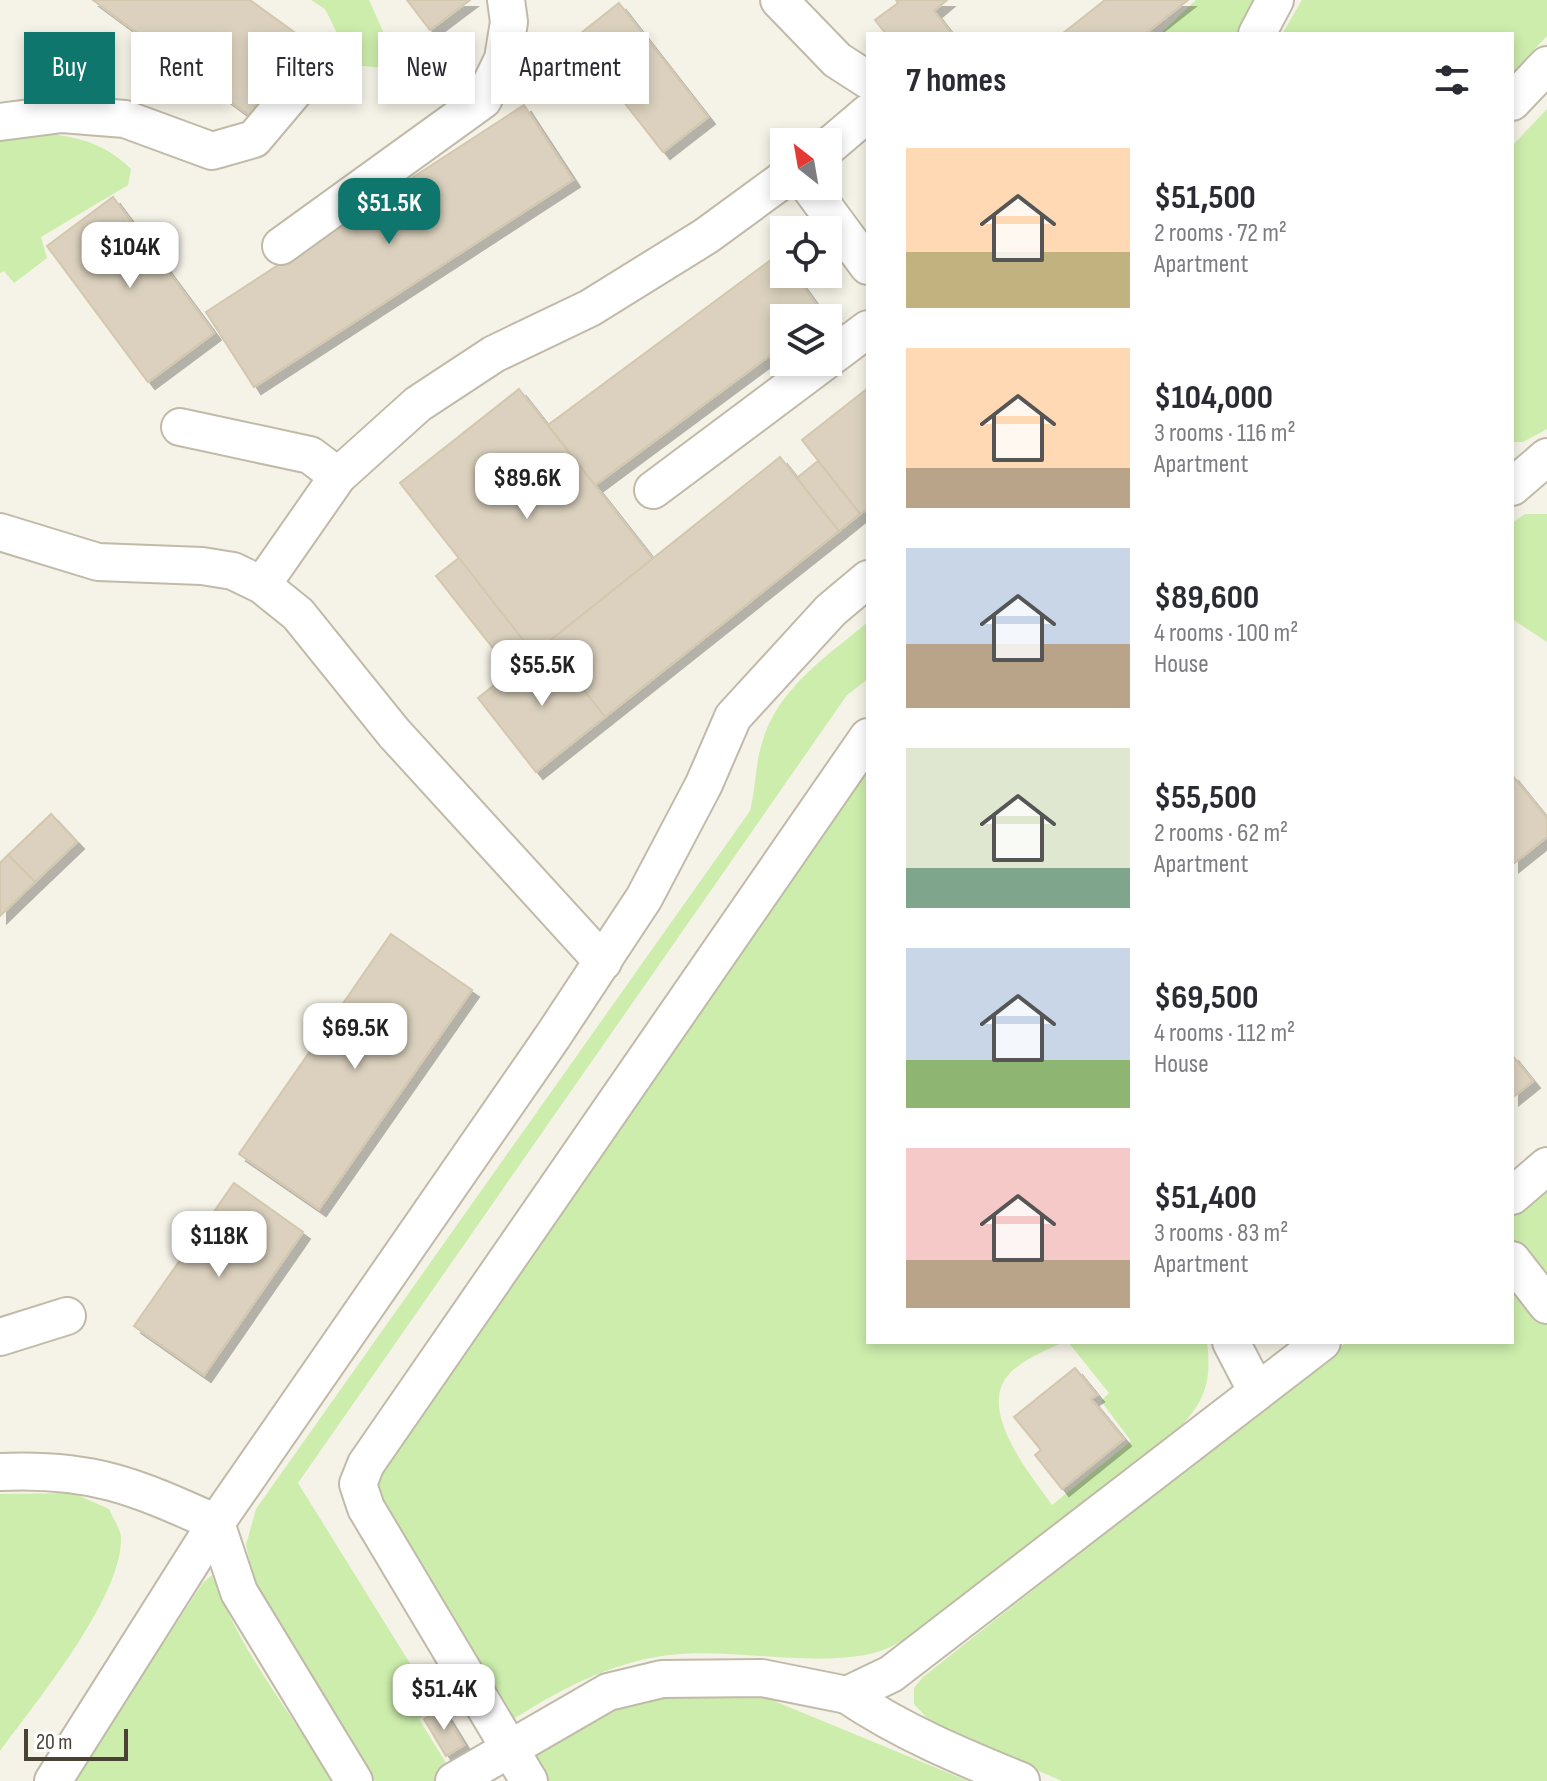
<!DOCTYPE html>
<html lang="en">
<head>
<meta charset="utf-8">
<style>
	body { margin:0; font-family:"Sofia Sans Condensed",sans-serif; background:#f2f2f3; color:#2b2b33; height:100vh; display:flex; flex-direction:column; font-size:30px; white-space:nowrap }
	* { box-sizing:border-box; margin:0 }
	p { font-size:26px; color:#7c7c81 }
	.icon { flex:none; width:44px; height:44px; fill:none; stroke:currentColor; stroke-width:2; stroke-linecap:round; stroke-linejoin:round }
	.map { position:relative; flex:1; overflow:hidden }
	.side { position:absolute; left:866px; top:32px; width:648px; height:1312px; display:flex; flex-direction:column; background:#fff; border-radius:0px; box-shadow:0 4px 12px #0003 }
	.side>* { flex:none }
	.hud { position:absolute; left:24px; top:32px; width:722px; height:72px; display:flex; gap:16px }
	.needle { width:52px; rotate:329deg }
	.fabs { position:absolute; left:770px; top:128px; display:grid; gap:16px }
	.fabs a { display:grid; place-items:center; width:72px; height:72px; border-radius:0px; background:#fff; box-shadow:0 4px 12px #0003; font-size:40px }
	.scale { position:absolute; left:24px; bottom:20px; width:104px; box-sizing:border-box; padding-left:8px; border:4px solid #494235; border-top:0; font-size:22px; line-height:28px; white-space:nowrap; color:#494235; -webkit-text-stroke:6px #fff; paint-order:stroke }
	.price { position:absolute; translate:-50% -68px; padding:0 18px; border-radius:16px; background:#fff; color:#222; font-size:26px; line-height:52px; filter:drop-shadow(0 2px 4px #0008) }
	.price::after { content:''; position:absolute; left:50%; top:48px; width:24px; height:18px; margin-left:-12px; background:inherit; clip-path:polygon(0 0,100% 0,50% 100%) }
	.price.selected { background:#0f766e; color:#fff }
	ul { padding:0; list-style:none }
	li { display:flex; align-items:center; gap:24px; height:200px; padding:0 40px }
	li span { display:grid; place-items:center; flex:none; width:224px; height:160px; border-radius:0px; color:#555 }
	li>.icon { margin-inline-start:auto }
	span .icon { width:96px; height:96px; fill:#fffc; stroke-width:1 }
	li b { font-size:34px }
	h2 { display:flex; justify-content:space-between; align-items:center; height:96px; padding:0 40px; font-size:34px }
	.tag { padding:0 28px; border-radius:0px; background:#fff; box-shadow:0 4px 12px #0003; font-size:28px; line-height:72px }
	.tag.selected { background:#0f766e; color:#fff }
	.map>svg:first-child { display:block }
</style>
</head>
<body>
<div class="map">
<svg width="1547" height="1781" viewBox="0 0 1547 1781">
	<defs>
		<filter id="shadow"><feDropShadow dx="7" dy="7" stdDeviation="0" flood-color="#0004"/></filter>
	</defs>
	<rect width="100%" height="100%" fill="#f5f2e7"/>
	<g fill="#ccedac">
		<path d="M311,0H369L385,36L384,68L353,65L325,9Z"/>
		<path d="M1196,0H1264L1243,34H1160Z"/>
		<path d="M1302,0H1547V36L1512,73V34H1282Z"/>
		<path d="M1547,109V429L1523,442H1512V146Z"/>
		<path d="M27,131C68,136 100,138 131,169L128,185L41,237L47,258L14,283L4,271L0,273V135Z"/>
		<path d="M1525,514H1547V642L1512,619V523Z"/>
		<path d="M868,622V679L847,695L298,1483L437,1707L419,1719L451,1771L435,1781H375L256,1590L246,1545L256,1509L750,811C756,788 755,765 762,743C777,689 827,656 868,622Z"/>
		<path d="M868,758V1342H1064C1046,1350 1024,1359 1010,1373C975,1409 1031,1475 1052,1505L1131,1441L1101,1401L1109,1393L1068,1342H1207C1213,1389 1201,1406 1170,1438L911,1637C900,1641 889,1649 877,1652C816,1669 733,1647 669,1655C607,1663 558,1691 507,1723L376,1500L377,1472Z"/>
		<path d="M1547,1182V1289L1512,1243V1210Z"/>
		<path d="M1512,1274L1547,1319V1781H1062L950,1733L927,1718L914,1704V1688L923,1677L1347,1342H1512Z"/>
		<path d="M73,1493L109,1509C112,1517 120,1528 121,1537C123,1597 35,1703 0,1751V1494Z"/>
		<path d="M212,1575C239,1649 291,1715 334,1781H74L202,1584Z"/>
		<path d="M737,1694L767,1698L968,1781H541L528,1760L614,1709L668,1696Z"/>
	</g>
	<g fill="#dbd1be" stroke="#d3c7ae" stroke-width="2" filter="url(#shadow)">
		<path d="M93,0H250L305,40L249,115Z"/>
		<path d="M407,0H470L430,30Z"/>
		<path d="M896,0H947L934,11L952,34H886L875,20L898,3Z"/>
		<path d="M1105,0H1188L1145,34H1062Z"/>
		<path d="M619,3L708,117L663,152L598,69L576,87L552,56Z"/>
		<path d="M524,105L573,180L254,387L206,312Z"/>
		<path d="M113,197L214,333L148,382L47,246Z"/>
		<path d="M779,254L784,261V274H794L824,315L784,318V345L595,485L548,425Z"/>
		<path d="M868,388V508L860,514L802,440Z"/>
		<path d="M519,389L653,559L534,654L400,483Z"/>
		<path d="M780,457L839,531L605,717L547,643Z"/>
		<path d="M818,461L860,514L839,531L797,478Z"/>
		<path d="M459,558L534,654L511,671L436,576Z"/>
		<path d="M547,643L605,717L536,772L478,698Z"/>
		<path d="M1512,775L1547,818V837L1512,865Z"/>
		<path d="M51,814L77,842L35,882L8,855Z"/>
		<path d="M8,855L35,882L0,916V863Z"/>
		<path d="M391,934L472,990L319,1209L239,1154Z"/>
		<path d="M1512,1055L1533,1081L1512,1098Z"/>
		<path d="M234,1183L303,1232L204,1375L134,1326Z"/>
		<path d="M1075,1368L1097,1395L1091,1399L1124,1439L1062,1489L1035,1455L1041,1450L1014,1417Z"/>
		<path d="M442,1709L464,1745L446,1756L424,1719Z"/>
	</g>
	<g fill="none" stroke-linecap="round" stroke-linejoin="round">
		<defs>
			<g id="minor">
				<path d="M779,0L837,60L868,80"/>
				<path d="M1257,34L1275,0"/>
				<path d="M1512,102L1547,65"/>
				<path d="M0,122L62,114L125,119L212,151L254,139L297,88"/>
				<path d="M828,147L868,113"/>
				<path d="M809,186L868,266"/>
				<path d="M281,246L483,100L503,59L509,22L506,0"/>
				<path d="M828,359L868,329"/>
				<path d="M180,427L310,455L338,476"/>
				<path d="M1512,487L1547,457"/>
				<path d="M653,490L824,362"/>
				<path d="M0,532L98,562L202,566L233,571L262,585L298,614L394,733L603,962"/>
				<path d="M262,585L338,476L418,404L494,354L590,308L706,236L784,179"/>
				<path d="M1512,1196L1547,1166"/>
				<path d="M1512,1260L1547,1305"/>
				<path d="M0,1337L67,1316"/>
				<path d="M1231,1342L1257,1392"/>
				<path d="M0,1472C92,1468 134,1486 216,1523L239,1592L354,1781"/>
				<path d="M847,1695C902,1732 960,1756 1021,1781"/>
				<path d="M53,1781L216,1523L553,1036L644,898L704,784L733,717L831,610L868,579"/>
				<path d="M454,1781L608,1692L662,1679L762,1678L847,1695L891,1674L1322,1342"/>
				<path d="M529,1781L366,1508L358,1484L366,1464L868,737"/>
			</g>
		</defs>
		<use href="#minor" stroke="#c1baa9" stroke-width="40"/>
		<use href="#minor" stroke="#fff" stroke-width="36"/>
	</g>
</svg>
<div class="fabs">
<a><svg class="needle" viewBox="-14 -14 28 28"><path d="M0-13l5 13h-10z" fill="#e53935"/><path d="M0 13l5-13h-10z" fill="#7c7c81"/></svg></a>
<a><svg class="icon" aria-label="locate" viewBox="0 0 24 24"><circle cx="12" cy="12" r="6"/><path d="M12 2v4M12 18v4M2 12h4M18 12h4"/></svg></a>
<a><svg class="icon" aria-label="layers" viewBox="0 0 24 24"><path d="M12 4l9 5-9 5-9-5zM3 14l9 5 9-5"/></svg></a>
</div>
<div class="scale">20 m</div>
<b class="price selected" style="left:389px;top:246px">$51.5K</b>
<b class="price" style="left:130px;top:290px">$104K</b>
<b class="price" style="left:527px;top:521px">$89.6K</b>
<b class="price" style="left:542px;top:708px">$55.5K</b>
<b class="price" style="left:355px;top:1071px">$69.5K</b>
<b class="price" style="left:219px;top:1279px">$118K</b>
<b class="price" style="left:444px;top:1732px">$51.4K</b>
<div class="hud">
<a class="tag selected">Buy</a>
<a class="tag">Rent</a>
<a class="tag">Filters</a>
<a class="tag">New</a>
<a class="tag">Apartment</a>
</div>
<section class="side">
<h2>7 homes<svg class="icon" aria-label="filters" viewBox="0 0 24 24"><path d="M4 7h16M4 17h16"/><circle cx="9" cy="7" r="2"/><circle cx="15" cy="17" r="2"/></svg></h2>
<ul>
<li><span style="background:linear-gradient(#ffd9b3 65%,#c2b280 0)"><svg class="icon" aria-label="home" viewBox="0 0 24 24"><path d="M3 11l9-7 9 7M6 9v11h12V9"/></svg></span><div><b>$51,500</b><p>2 rooms · 72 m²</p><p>Apartment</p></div></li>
<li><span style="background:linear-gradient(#ffd9b3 75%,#b9a48a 0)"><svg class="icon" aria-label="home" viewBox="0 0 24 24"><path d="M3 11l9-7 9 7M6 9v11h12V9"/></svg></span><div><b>$104,000</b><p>3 rooms · 116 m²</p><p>Apartment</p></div></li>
<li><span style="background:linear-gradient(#c9d6e8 60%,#b9a48a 0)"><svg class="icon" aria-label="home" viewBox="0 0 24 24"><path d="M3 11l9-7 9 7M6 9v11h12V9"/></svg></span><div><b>$89,600</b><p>4 rooms · 100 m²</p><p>House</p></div></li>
<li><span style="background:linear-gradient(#dfe7d0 75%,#7fa58c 0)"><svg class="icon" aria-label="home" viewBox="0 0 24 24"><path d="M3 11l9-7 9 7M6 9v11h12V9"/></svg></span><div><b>$55,500</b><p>2 rooms · 62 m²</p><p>Apartment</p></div></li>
<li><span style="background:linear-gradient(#c9d6e8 70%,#8fb573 0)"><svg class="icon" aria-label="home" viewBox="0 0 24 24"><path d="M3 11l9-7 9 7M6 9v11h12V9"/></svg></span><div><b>$69,500</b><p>4 rooms · 112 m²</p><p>House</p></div></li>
<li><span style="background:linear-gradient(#f6c9c9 70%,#b9a48a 0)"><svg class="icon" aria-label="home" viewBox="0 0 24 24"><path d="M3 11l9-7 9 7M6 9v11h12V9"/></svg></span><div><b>$51,400</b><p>3 rooms · 83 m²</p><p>Apartment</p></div></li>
</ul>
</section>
</div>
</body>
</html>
